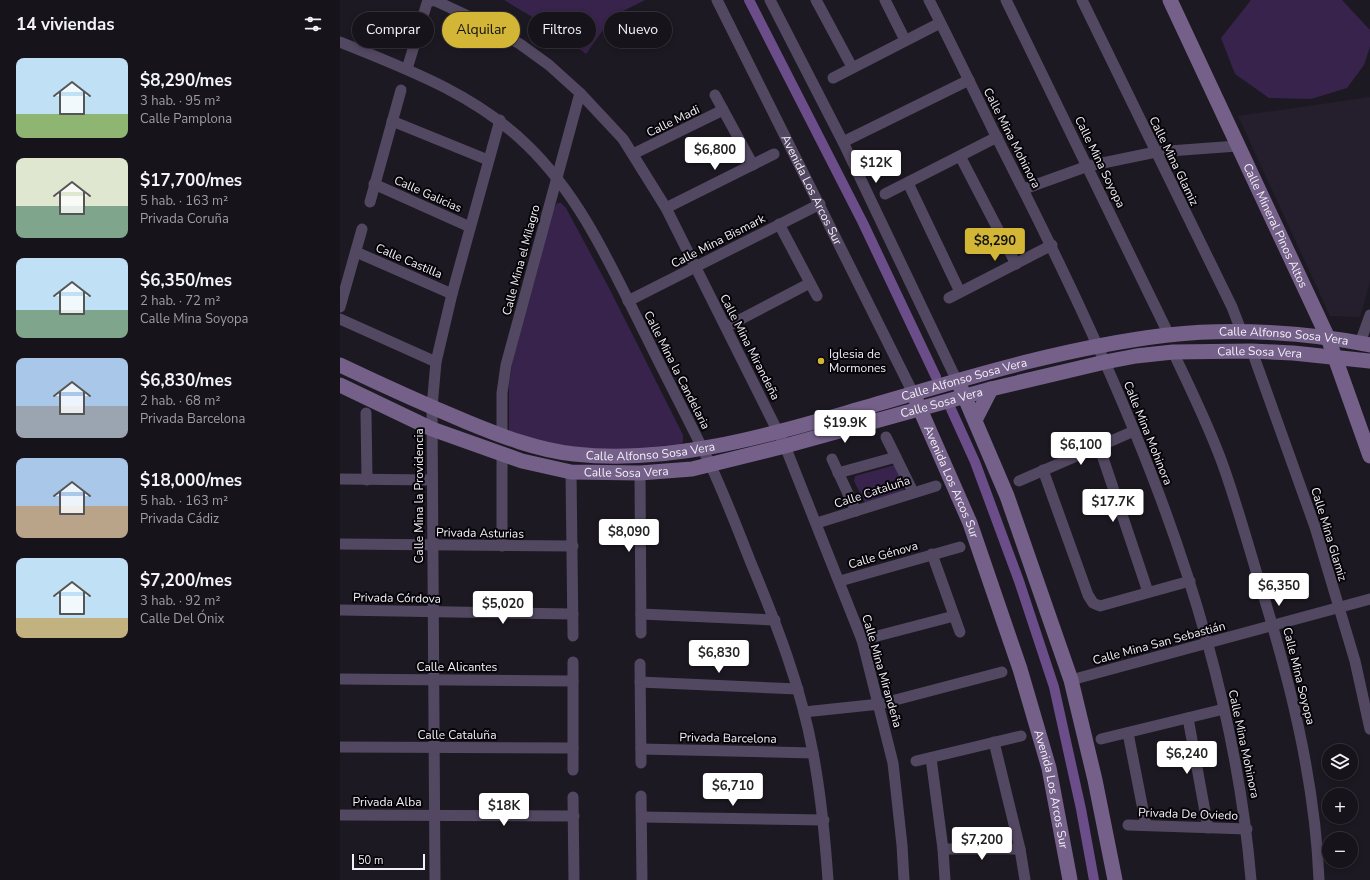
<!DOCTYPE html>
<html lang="es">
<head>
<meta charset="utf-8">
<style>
	body { margin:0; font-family:"Nunito Sans",sans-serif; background:#1f1c23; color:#f1f3f6; height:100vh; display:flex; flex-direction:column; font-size:15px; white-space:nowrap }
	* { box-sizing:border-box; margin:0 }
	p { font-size:13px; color:#9e9ea2 }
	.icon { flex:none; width:22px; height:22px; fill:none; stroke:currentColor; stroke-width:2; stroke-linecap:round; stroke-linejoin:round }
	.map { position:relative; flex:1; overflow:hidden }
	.details { display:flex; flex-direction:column; background:#16131a; width:340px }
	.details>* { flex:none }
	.banner { position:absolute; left:12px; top:12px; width:380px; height:36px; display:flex; gap:8px }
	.buttons { position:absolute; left:982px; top:744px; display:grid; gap:8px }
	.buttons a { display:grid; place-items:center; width:36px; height:36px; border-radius:50%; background:#16131a; box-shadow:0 2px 6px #0003,0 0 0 1px #353239; font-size:20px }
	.scale { position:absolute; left:12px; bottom:10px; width:73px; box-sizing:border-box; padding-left:4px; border:2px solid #f3f0f7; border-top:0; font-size:11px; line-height:14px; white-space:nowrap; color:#f3f0f7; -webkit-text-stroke:3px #070509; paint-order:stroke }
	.price { position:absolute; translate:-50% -34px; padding:0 9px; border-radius:4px; background:#fff; color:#222; font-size:13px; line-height:26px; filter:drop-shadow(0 1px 2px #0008) }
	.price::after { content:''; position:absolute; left:50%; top:24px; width:12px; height:9px; margin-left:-6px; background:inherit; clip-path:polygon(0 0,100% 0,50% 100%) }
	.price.active { background:#d3b635; color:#111 }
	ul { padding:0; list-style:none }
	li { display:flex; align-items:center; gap:12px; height:100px; padding:0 16px }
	li span { display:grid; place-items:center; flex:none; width:112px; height:80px; border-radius:8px; color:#555 }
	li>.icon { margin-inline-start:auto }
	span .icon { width:48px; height:48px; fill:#fffc; stroke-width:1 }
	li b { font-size:17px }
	h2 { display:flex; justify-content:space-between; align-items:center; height:48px; padding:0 16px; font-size:17px }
	.pill { padding:0 14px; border-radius:18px; background:#16131a; box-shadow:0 2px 6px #0003,0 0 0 1px #353239; font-size:14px; line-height:36px }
	.pill.active { background:#d3b635; color:#111 }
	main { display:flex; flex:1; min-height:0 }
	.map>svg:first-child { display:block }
</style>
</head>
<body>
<main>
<section class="details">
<h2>14 viviendas<svg class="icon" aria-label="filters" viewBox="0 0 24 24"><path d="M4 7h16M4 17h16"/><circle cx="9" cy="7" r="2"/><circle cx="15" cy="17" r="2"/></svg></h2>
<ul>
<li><span style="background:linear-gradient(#bfe0f5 70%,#8fb573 0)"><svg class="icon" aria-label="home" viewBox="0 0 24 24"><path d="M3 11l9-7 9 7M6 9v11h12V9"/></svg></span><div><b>$8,290/mes</b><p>3 hab. · 95 m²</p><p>Calle Pamplona</p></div></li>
<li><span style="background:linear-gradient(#dfe7d0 60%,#7fa58c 0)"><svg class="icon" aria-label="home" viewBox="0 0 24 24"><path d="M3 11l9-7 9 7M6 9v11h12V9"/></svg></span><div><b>$17,700/mes</b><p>5 hab. · 163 m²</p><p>Privada Coruña</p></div></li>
<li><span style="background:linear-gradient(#bfe0f5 65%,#7fa58c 0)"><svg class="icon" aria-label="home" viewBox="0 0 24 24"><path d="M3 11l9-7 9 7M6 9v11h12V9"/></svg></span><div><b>$6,350/mes</b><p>2 hab. · 72 m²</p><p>Calle Mina Soyopa</p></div></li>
<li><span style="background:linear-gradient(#a9c7e8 60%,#9aa5b1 0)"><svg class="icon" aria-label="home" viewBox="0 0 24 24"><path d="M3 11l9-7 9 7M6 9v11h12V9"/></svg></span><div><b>$6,830/mes</b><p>2 hab. · 68 m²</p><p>Privada Barcelona</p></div></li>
<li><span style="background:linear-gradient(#a9c7e8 60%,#b9a48a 0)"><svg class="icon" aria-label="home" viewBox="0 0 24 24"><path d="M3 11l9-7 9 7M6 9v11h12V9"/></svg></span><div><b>$18,000/mes</b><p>5 hab. · 163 m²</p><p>Privada Cádiz</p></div></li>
<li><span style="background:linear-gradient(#bfe0f5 75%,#c2b280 0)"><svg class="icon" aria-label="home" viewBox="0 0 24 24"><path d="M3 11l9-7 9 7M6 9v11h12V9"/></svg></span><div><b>$7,200/mes</b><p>3 hab. · 92 m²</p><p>Calle Del Ónix</p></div></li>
</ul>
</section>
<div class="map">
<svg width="1030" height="880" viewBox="0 0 1030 880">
	<rect width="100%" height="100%" fill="#1d1922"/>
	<path fill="#251e2d" d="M1030,97V282L1020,317L990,316L898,116Z"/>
	<g fill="#37234b">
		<path d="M164,0H305L273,16L246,54L219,33Z"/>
		<path d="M911,0H1002L1030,30V47L1024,65L1007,88L971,99L929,98L895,74L881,38Z"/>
		<path d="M217,203H221L226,208L269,288L343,435V442L340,444C300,448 260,453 220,446C203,444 186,439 169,435V384L173,357L213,211Z"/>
		<path d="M555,465L564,491L526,505L514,481L515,476Z"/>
	</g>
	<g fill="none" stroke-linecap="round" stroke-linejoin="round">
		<g stroke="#6b4d89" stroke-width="10">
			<path d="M409,0L523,223L596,377"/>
			<path d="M611,409L635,462L679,581L714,687L741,809L754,880"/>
		</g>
		<g stroke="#534861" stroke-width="11">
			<path id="s1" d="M377,0L573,393"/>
			<path d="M430,0L503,142L617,381"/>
			<path d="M476,0L512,67"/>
			<path d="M545,0L565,40"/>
			<path d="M589,0C612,45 634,91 656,136C775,370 889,615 911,880"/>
			<path d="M666,0L829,335"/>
			<path d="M742,0L892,307L902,333"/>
			<path d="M0,42C67,69 135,94 187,145C243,199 273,271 308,340C328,381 350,422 370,464C385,496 398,530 411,563C437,625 461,687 473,753C481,795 485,837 488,880"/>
			<path d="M67,69L87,3L92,0L98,2L143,23L180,44L209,65L240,93L283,139L326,208L445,446L522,640L553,763L562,845L564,880"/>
			<path d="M493,78L600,23"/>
			<path d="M375,95L413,165"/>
			<path d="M52,121L148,160"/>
			<path d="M503,142L629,80"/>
			<path d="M293,154L383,110"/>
			<path d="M620,156L676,264"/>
			<path d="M568,183L620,292"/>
			<path d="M34,184L130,227"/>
			<path d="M684,189L748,166L816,152L897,146"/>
			<path d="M545,194L657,137"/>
			<path d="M30,202L61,90"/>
			<path d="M326,208L434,154"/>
			<path d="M439,224L477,296"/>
			<path d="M16,252L112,294"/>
			<path d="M609,298L712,245"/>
			<path d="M288,301L480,204"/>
			<path d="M0,307L22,229"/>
			<path d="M0,319L96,362"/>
			<path d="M386,327L470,283"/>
			<path d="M1020,343L1030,315"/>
			<path d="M912,351L975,527L1015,661L1030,729"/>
			<path d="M833,352C851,390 870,428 884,468C897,505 908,544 919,581C949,678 975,778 979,880"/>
			<path d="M26,413L27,480"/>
			<path d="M162,436V393L166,365L240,93"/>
			<path d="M546,437L573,492"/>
			<path d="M759,446L808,592"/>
			<path d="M162,454V546"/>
			<path d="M492,459L516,511"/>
			<path d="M703,470L748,595L753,603L760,606L850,581"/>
			<path d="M231,472L233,636"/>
			<path d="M300,473L301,633"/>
			<path d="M498,473L556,457"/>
			<path d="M0,479L92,480"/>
			<path d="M679,481L794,431"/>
			<path d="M477,523L596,486"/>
			<path d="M0,544L233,546"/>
			<path d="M592,554L620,632"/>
			<path d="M500,581L620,547"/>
			<path d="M0,610L233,614"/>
			<path d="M301,614L435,620"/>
			<path d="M522,640L614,616"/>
			<path d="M300,664L301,763"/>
			<path d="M0,679L233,681"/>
			<path d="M731,680L1030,599"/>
			<path d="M300,682L458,689"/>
			<path d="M464,712L540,704L662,672"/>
			<path d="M848,718L868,828"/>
			<path d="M788,733L806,825"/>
			<path d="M761,739L884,709"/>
			<path d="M654,742L680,849L685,880"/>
			<path d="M0,747L233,748"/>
			<path d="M301,749L473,753"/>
			<path d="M591,758L603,849L605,880"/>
			<path d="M576,761L681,736"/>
			<path d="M233,770V662"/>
			<path d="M301,796L302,880"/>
			<path d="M233,797L234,880"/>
			<path d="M0,815L234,816"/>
			<path d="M302,817L484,820"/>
			<path d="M788,825L907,829"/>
			<path d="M603,849H680"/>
			<path d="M95,880L92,407L96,362L112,294L160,120"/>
		</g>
		<g stroke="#746089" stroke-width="15">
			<path id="s2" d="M830,0L988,338L1030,456"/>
			<path id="s3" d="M0,365C42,385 84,404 127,422C161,436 197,450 234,454C334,465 432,434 527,407C626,378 726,347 828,335C893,328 966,332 1030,345"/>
			<path id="s4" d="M0,385L92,429L182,461L231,472L300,473L352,469L445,446L651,389L765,362L796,356L833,352L912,351L953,353L1030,361"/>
			<path d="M620,386L667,496L731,680L755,780L775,880"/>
			<path id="s5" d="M576,400L630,523L680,669L709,768L730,880"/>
			<path d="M635,420L651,389"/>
		</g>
	</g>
	<circle fill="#d3b635" stroke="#070509" stroke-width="1.5" cx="481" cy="361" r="4"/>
	<g text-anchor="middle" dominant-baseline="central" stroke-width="4" stroke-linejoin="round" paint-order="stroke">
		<g font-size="12" fill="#f3f0f7" stroke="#070509">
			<text transform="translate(333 121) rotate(-26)">Calle Madi</text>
			<text transform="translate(672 138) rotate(63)">Calle Mina Mohinora</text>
			<text transform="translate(834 161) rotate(64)">Calle Mina Glamiz</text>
			<text transform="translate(760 162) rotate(64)">Calle Mina Soyopa</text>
			<text stroke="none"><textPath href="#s1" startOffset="212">Avenida Los Arcos Sur</textPath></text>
			<text transform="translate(88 194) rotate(24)">Calle Galicias</text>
			<text stroke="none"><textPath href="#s2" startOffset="249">Calle Mineral Pinos Altos</textPath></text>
			<text transform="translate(378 241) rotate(-27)">Calle Mina Bismark</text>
			<text transform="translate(181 260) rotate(-75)">Calle Mina el Milagro</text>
			<text transform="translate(69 261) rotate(23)">Calle Castilla</text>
			<text stroke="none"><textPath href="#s3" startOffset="976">Calle Alfonso Sosa Vera</textPath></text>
			<text transform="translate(410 347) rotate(63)">Calle Mina Mirandeña</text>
			<text stroke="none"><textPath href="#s4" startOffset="951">Calle Sosa Vera</textPath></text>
			<text transform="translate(337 370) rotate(63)">Calle Mina la Candelaria</text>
			<text stroke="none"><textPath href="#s3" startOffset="651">Calle Alfonso Sosa Vera</textPath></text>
			<text stroke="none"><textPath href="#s4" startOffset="627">Calle Sosa Vera</textPath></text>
			<text transform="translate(808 433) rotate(68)">Calle Mina Mohinora</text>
			<text stroke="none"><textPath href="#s3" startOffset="328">Calle Alfonso Sosa Vera</textPath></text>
			<text stroke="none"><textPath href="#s4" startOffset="303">Calle Sosa Vera</textPath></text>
			<text stroke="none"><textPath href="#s5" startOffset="89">Avenida Los Arcos Sur</textPath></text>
			<text transform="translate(532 492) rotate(-18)">Calle Cataluña</text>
			<text transform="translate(79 496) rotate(-90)">Calle Mina la Providencia</text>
			<text transform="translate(140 533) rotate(1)">Privada Asturias</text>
			<text transform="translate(989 534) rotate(73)">Calle Mina Glamiz</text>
			<text transform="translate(543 555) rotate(-16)">Calle Génova</text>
			<text transform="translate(57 598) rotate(1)">Privada Córdova</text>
			<text transform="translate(819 643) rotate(-15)">Calle Mina San Sebastián</text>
			<text x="117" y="667">Calle Alicantes</text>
			<text transform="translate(542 671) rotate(74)">Calle Mina Mirandeña</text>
			<text transform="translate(959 676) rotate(76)">Calle Mina Soyopa</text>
			<text x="117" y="735">Calle Cataluña</text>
			<text transform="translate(388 738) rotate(1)">Privada Barcelona</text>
			<text transform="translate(904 744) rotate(78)">Calle Mina Mohinora</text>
			<text stroke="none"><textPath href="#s5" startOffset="413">Avenida Los Arcos Sur</textPath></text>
			<text x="47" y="802">Privada Alba</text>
			<text transform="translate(848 814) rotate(2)">Privada De Oviedo</text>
		</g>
		<g font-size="12" fill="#f3f0f7" stroke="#070509" text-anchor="start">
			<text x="489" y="354">Iglesia de<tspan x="489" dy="14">Mormones</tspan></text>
		</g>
	</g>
</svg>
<div class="buttons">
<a><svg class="icon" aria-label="layers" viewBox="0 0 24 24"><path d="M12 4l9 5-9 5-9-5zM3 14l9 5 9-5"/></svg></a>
<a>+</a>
<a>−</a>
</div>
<div class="scale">50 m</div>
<b class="price" style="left:375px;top:171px">$6,800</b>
<b class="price" style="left:536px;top:184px">$12K</b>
<b class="price active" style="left:655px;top:262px">$8,290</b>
<b class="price" style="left:505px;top:444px">$19.9K</b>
<b class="price" style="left:741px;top:466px">$6,100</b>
<b class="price" style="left:773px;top:523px">$17.7K</b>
<b class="price" style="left:289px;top:553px">$8,090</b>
<b class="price" style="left:939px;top:607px">$6,350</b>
<b class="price" style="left:163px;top:625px">$5,020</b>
<b class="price" style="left:379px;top:674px">$6,830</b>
<b class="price" style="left:847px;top:775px">$6,240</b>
<b class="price" style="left:393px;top:807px">$6,710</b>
<b class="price" style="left:164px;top:827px">$18K</b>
<b class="price" style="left:642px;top:861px">$7,200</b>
<div class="banner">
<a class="pill">Comprar</a>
<a class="pill active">Alquilar</a>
<a class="pill">Filtros</a>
<a class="pill">Nuevo</a>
</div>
</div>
</main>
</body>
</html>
